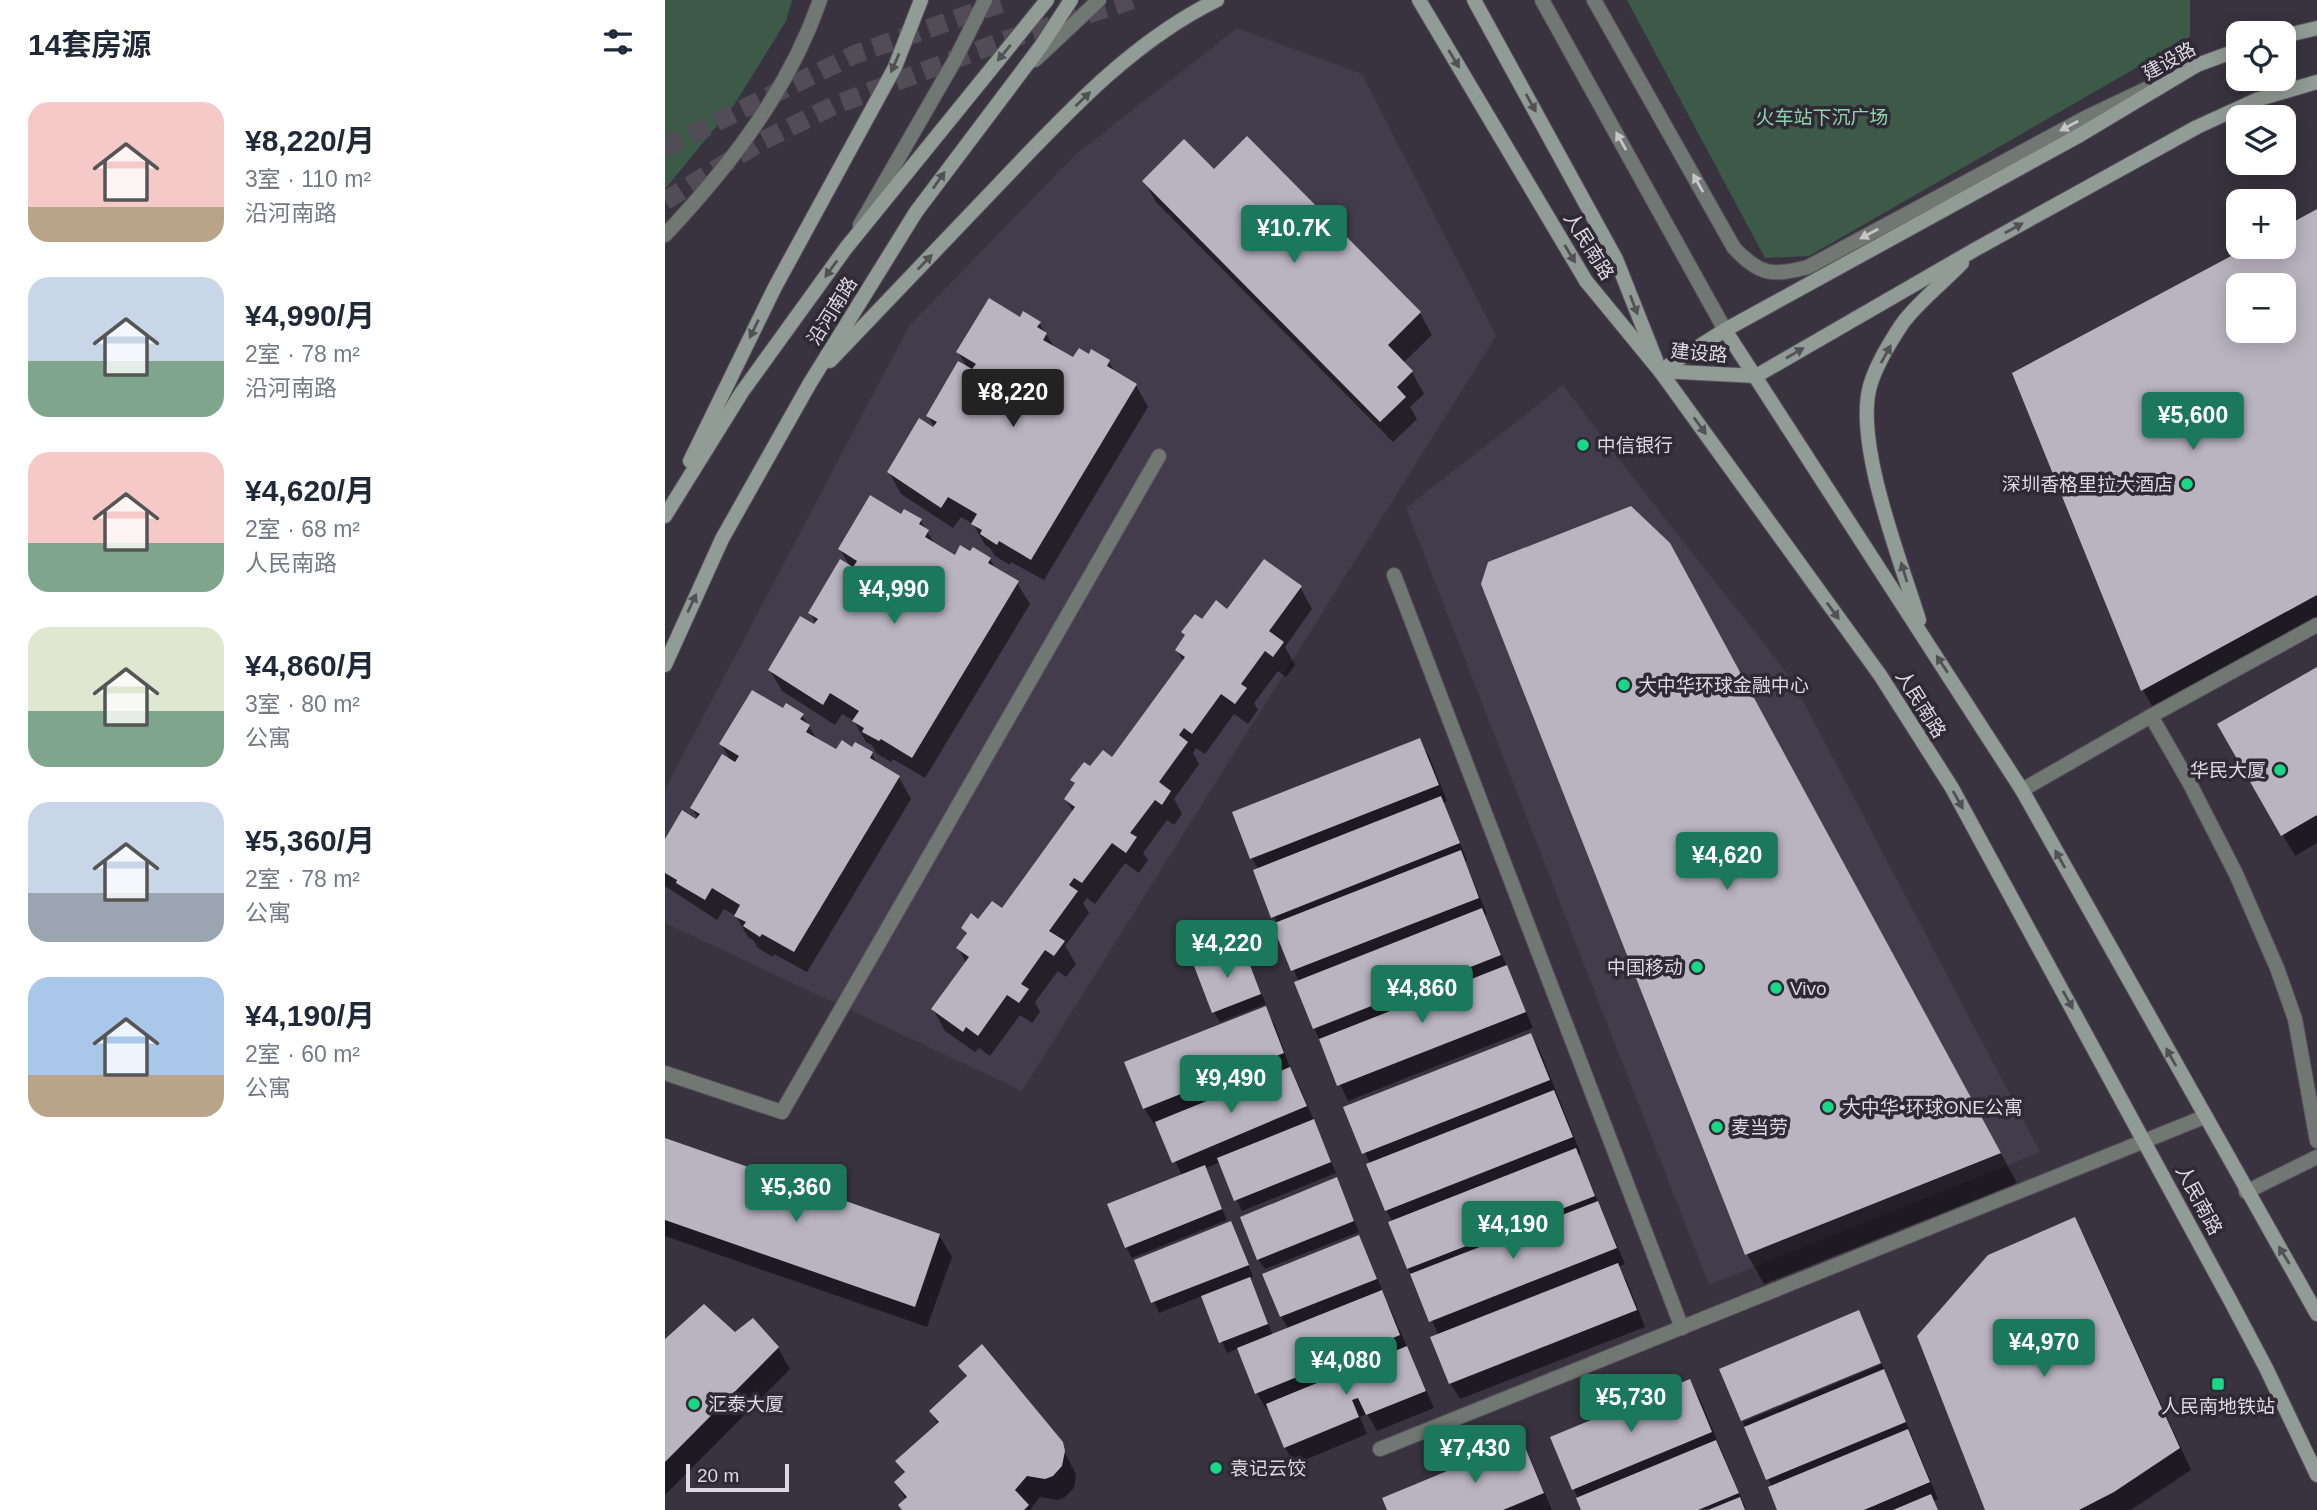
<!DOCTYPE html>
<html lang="zh">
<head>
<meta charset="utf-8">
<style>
	body { margin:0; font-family:Helvetica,"Noto Sans SC",sans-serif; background:#f6f6f7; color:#1f2937; height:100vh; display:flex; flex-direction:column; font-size:26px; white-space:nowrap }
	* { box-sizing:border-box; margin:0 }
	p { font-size:23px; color:#747a83 }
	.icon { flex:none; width:38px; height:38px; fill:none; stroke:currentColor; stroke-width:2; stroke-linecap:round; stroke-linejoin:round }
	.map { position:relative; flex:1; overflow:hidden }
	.sheet { display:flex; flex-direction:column; background:#fff; width:665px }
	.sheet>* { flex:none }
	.controls { position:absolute; left:1561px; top:21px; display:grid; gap:14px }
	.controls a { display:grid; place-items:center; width:70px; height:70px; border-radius:14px; background:#fff; box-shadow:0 4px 18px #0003; font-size:35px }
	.scale { position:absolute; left:21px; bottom:18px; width:103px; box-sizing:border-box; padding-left:7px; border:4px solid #dcd9e0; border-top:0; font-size:19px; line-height:24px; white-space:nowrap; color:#dcd9e0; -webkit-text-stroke:5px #2e2934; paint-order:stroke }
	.price { position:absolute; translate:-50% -60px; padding:0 16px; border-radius:7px; background:#1c785b; color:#fff; font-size:23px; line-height:46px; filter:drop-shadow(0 2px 4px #0008) }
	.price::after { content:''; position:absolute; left:50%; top:42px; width:21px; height:16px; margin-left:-10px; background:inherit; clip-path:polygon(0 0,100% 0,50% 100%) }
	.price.selected { background:#222; color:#fff }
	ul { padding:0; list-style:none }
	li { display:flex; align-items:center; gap:21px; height:175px; padding:0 28px }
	li span { display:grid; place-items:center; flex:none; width:196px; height:140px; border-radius:21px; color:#555 }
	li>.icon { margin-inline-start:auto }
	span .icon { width:84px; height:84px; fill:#fffc; stroke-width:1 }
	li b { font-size:30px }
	h2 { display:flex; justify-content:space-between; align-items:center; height:84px; padding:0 28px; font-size:30px }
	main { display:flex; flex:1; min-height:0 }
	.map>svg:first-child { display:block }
</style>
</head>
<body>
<main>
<section class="sheet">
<h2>14套房源<svg class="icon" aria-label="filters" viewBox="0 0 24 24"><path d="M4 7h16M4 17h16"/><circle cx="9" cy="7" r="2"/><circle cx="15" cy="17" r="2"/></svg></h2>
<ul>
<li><span style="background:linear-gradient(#f6c9c9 75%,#b9a48a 0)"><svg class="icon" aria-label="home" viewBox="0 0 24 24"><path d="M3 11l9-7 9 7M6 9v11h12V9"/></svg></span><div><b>¥8,220/月</b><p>3室 · 110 m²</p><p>沿河南路</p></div></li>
<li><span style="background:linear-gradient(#c9d6e8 60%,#7fa58c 0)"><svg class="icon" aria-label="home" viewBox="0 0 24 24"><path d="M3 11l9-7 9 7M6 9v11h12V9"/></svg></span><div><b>¥4,990/月</b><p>2室 · 78 m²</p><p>沿河南路</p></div></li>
<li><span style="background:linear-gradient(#f6c9c9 65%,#7fa58c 0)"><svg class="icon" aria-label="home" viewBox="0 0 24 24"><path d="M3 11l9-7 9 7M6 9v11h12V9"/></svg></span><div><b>¥4,620/月</b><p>2室 · 68 m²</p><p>人民南路</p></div></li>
<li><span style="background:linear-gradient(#dfe7d0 60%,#7fa58c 0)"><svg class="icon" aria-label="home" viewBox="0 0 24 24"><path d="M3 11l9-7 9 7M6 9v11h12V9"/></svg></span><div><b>¥4,860/月</b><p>3室 · 80 m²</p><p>公寓</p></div></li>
<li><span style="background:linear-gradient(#c9d6e8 65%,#9aa5b1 0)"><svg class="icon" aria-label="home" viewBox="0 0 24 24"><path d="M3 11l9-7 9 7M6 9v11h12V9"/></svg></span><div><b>¥5,360/月</b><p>2室 · 78 m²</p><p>公寓</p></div></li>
<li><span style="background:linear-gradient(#a9c7e8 70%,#b9a48a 0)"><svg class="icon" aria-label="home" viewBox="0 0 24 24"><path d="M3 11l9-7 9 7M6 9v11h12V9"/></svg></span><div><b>¥4,190/月</b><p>2室 · 60 m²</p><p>公寓</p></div></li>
</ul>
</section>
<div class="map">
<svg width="1652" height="1510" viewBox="0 0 1652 1510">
	<rect width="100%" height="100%" fill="#38333e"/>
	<g fill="#433c4c">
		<path d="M572,28L697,74L831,336L357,1091L0,923V789L244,326L410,155Z"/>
		<path d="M898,385L969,479L1126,678L1375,1152L1044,1285L741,508Z"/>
	</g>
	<g fill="#3d5a49">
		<path d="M0,0H127L121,21L69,105L0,189Z"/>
		<path d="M962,0H1525V37L1144,256L1100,258Z"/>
	</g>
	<g fill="#0007" fill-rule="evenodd">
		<path d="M582,139L755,313L767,335L738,363L747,372L759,394L745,407L752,419L728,442L491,202L479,181L549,172Z"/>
		<path d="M1652,211V622L1490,711L1478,690L1349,374L1586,247H1619V229ZM1573,285H1619V331H1573Z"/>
		<path d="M355,319L374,323L390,348L408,360L444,362L450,372L471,385L483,407L379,580L346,562L345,565L330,556L325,548L320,545L308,524L296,517L288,528L236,494L224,472L272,431L263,416L303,369L293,352Z"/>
		<path d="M237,516L255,520L271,546L290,557L325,559L331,570L352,583L365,604L260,778L228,759L226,762L211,753L207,745L201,742L189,721L177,714L170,725L117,691L105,670L154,628L145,613L185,567L175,549Z"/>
		<path d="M1022,575L1352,1183L1099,1284L1082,1254Z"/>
		<path d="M635,587L647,609L620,647L630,665L621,677L613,671L589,703L593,710L583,724L569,714L540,754L531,748L528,753L534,764L509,799L517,814L509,825L502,820L478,853L483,860L474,873L460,863L430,904L422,898L418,903L424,913L400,946L411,964L401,977L393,971L370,1002L375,1012L367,1023L355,1015L325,1056L314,1048L310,1052L280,1031L268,1009L301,963L293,948L302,935L298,928L337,911L408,812L401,799L411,785L407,780L447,759L518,661L512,650L521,637L518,632L563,611Z"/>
		<path d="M1652,669V843L1630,856L1554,725Z"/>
		<path d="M119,711L137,715L153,741L171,752L187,749L207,754L213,765L234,777L246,799L142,972L109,954L108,957L93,948L88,940L83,937L71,916L59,909L52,920L0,886V842L35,823L27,808L66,761L56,744Z"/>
		<path d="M754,740L764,756L782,801L778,803L802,860L800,861L822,914L820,915L868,1028L683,1101L649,1028L634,982L610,925L612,924L594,870L587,858Z"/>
		<path d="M577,949L601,1004L555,1022L549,1012Z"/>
		<path d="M600,1009L610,1025L626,1071L634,1085L671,1173L577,1211L555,1162L539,1169L562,1220L467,1258L461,1247L517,1176L493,1123L489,1124L479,1108Z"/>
		<path d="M866,1035L875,1051L916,1154L913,1155L960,1264L953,1267L962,1281L980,1327L795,1399L785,1383L774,1336L743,1268L728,1222L721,1210L705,1164L681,1108Z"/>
		<path d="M0,1140L274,1235L287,1257L262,1327L0,1236Z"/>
		<path d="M672,1179L694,1232L600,1269L593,1259Z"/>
		<path d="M1409,1219L1421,1240L1526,1470L1466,1510H1322Z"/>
		<path d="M565,1224L588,1276L584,1278L608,1336L624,1330L616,1316L694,1237L717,1289L715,1290L725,1308L769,1408L712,1431L702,1414L695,1417L702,1434L630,1464L620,1448L604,1408L601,1409L592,1393L574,1348L562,1353L537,1296L494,1313L471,1261Z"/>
		<path d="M70,1334L113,1348L125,1369L0,1495V1342Z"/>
		<path d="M1217,1364L1273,1499L1268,1501L1273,1510H1114L1107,1487L1078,1422Z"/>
		<path d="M295,1367L389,1432L411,1474L409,1488L400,1497L393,1500L375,1497L365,1510H237L241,1500L231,1483L240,1474L232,1462L273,1424L266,1412L302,1378Z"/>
		<path d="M1024,1381L1034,1397L1081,1509L918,1510L887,1438Z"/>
		<path d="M856,1442L865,1458L887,1510H724Z"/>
	</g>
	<g fill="#bab4c1" fill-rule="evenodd">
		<path d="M582,136L756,312L723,345L748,371L732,387L741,397L715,422L477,181L519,139L549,169Z"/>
		<path d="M1652,209V595L1476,691L1347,373L1583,247H1619V227ZM1573,285H1619V331H1573Z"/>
		<path d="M324,298L355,317L358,311L376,322L372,327L382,333L378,340L408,357L414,348L424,354L426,349L445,360L442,366L472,384L366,560L334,541L332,545L315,534L317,530L306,524L312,514L283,497L276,508L222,472L254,418L268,427L272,422L261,416L293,361L307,369L311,364L291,352Z"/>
		<path d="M205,495L236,514L239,509L257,519L254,524L264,530L260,537L290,555L295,545L305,551L308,547L326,558L323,563L354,581L247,758L216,739L214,741L197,732L199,728L187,721L194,711L165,693L158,705L103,670L135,616L149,624L153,619L143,613L175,559L188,567L192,561L173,549Z"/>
		<path d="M966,506L1005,543L1336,1153L1080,1255L816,584L823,562Z"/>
		<path d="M599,559L637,586L604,631L619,642L608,657L600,651L576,684L582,688L570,704L556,694L527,734L519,728L514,735L523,742L494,782L506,791L497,805L490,800L465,833L472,837L461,853L447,843L417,883L409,878L404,885L413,891L384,931L400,941L389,956L380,950L356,984L364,989L354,1003L342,995L313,1036L301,1027L298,1032L266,1009L304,957L291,948L302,933L296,928L306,913L313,919L327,901L337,908L410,807L399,799L410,783L405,780L419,762L425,766L438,750L447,757L520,657L510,650L520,635L516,632L530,614L537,619L551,600L562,609Z"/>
		<path d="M1652,667V815L1616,836L1552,724Z"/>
		<path d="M87,690L118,708L121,703L139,714L135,719L145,725L141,732L171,749L177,740L187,747L190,742L208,752L205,758L235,776L129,952L97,934L95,937L78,926L81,922L69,916L75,905L47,888L40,900L11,883L12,880L0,873V839L17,810L31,819L35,814L25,808L57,754L70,762L74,756L54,744Z"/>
		<path d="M755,738L774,785L585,859L567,812Z"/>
		<path d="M776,796L795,843L606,918L588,870Z"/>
		<path d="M796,850L814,898L626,971L607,924Z"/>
		<path d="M817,908L836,955L648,1029L629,982Z"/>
		<path d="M578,947L596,994L547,1013L529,966Z"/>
		<path d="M842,965L861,1012L672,1086L654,1039Z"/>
		<path d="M601,1006L619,1053L478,1109L459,1062Z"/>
		<path d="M866,1033L885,1080L697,1154L678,1107Z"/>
		<path d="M625,1067L642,1106L507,1163L490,1122Z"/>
		<path d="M889,1090L908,1137L720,1211L701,1164Z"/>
		<path d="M649,1119L666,1162L569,1201L552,1158Z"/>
		<path d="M0,1138L275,1234L250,1307L0,1220Z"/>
		<path d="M911,1148L930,1196L742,1269L723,1222Z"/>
		<path d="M540,1165L557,1209L460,1248L442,1204Z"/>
		<path d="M672,1177L689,1221L592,1260L575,1217Z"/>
		<path d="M933,1201L952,1248L764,1322L745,1274Z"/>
		<path d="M1410,1217L1515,1448L1449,1492L1414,1510H1320L1252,1336L1323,1255Z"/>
		<path d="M566,1221L584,1265L486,1303L469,1260Z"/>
		<path d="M694,1235L712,1279L615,1317L597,1274Z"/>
		<path d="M953,1263L972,1310L784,1384L765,1337Z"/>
		<path d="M585,1277L603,1324L554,1343L536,1296Z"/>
		<path d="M717,1290L735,1335L590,1394L572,1348Z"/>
		<path d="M39,1304L70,1332L88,1318L114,1347L0,1462V1339Z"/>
		<path d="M1194,1310L1216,1363L1076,1421L1054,1369Z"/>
		<path d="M317,1344L398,1442L400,1451L397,1466L388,1476L380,1479L362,1476L350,1490L364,1505L359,1510H237L233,1505L242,1497L229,1482L240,1472L230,1461L274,1422L264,1411L302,1376L293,1366Z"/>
		<path d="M742,1346L761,1391L701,1415L693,1398L687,1400L694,1417L619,1448L601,1404Z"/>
		<path d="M1219,1369L1241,1422L1101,1480L1079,1427Z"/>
		<path d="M1025,1379L1047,1432L907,1490L885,1437Z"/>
		<path d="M1243,1429L1265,1482L1199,1510H1112L1103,1487Z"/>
		<path d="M857,1440L879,1493L838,1510H722L717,1498Z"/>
		<path d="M1051,1440L1074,1493L1033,1510H916L911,1498Z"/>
		<path d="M1266,1494L1273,1510H1228Z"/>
		<path d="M1075,1497L1080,1510H1043Z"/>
	</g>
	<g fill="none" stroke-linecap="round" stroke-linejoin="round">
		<g stroke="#514c56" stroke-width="19" stroke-dasharray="19 10" stroke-linecap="butt">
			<path d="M0,149L10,142L191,54L345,0"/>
			<path d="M0,201L95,142L170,105L335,42L467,0"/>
		</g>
		<defs>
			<g id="service">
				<path d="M877,0L1060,330"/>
				<path d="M929,0L1069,248C1096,276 1107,276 1143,267L1422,117L1483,88"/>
				<path d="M370,60L434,0"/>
				<path d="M195,225L290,60L320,0"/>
				<path d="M0,235C64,167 124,90 155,0"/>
			</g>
			<g id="minor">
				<path d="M729,575L1017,1328"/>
				<path d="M1486,716L1525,784L1571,874L1612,968L1630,1019L1652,1141"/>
				<path d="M1357,790L1486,716L1652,625"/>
				<path d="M0,1073L117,1112L494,456"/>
				<path d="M1581,1192L1652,1157"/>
				<path d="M715,1449L1539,1117"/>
			</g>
			<g id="secondary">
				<path d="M754,0L921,281L995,371L1215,675L1287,788L1565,1300L1601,1368L1652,1475"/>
				<path d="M809,0L951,259L991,360"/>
				<path d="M1619,36L1652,28"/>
				<path d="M1060,330L1357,790L1652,1314"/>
				<path d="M165,361C221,302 278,243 334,184C400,115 466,42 552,0"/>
				<path d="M995,371L1091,376L1311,249L1532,127L1591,100L1652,82"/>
				<path d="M995,371L1060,330L1415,135L1532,65L1573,50"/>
				<path d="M25,461L110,287L230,67L256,0"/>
				<path d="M0,516L77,392L181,248L382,0"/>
				<path d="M1254,620C1236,562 1189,443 1205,386C1211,365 1225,342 1237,324C1252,303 1279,282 1297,263"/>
				<path d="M0,665L57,539L145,383L251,212L376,46L406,0"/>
			</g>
		</defs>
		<use href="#service" stroke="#56515b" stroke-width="16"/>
		<use href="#minor" stroke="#56515b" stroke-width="16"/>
		<use href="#secondary" stroke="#56515b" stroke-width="16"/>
		<use href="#service" stroke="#717773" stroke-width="14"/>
		<use href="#minor" stroke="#717773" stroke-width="14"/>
		<use href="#secondary" stroke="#929c96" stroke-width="14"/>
	</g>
	<defs><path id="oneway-solid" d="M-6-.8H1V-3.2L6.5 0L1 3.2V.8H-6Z" transform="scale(1.75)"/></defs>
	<g fill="#515156">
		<use href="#oneway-solid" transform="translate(339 53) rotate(130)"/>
		<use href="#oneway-solid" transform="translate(789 59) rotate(59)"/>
		<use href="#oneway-solid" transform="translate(230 63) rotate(114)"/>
		<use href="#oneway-solid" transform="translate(418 99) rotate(-44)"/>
		<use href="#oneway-solid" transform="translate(866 103) rotate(61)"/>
		<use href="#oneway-solid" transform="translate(274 180) rotate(-55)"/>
		<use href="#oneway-solid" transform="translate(1349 228) rotate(-29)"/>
		<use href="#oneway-solid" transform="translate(905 254) rotate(59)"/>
		<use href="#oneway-solid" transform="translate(260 262) rotate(-46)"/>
		<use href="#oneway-solid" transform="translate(166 269) rotate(126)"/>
		<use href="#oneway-solid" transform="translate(969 305) rotate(69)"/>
		<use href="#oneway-solid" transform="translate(89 329) rotate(116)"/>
		<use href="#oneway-solid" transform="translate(1130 353) rotate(-30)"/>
		<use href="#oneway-solid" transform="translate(1221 354) rotate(-61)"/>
		<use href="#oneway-solid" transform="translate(1035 426) rotate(54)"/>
		<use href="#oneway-solid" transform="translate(1239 572) rotate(-107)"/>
		<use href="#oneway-solid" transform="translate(27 603) rotate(-65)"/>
		<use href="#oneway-solid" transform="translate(1168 611) rotate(54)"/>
		<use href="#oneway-solid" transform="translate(1277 664) rotate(-123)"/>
		<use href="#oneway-solid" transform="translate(1293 800) rotate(61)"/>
		<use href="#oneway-solid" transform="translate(1395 859) rotate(-119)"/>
		<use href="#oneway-solid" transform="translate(1403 1000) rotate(61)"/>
		<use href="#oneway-solid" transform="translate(1506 1057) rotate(-119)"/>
		<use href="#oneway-solid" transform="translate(1619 1255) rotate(-121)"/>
	</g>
	<g fill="#c7c5ca">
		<use href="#oneway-solid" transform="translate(1404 126) rotate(152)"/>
		<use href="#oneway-solid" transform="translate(956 141) rotate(-119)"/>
		<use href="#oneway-solid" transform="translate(1033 183) rotate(-119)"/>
		<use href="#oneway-solid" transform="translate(1204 234) rotate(152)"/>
	</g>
	<g fill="#19d988" stroke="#2e2934" stroke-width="2.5">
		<circle cx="918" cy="445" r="7"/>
		<circle cx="1522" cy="484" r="7"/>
		<circle cx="959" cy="685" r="7"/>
		<circle cx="1615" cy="770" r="7"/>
		<circle cx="1032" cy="967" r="7"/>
		<circle cx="1111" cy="988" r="7"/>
		<circle cx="1163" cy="1107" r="7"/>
		<circle cx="1052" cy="1127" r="7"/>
		<rect x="1546" y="1377" width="14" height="14" rx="3.5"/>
		<circle cx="29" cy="1404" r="7"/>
		<circle cx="551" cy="1468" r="7"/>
	</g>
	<g text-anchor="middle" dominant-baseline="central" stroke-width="7" stroke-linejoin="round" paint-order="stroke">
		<g font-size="19" fill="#dcd9e0" stroke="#2e2934">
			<text transform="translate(1504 61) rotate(-29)">建设路</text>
			<text transform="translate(924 246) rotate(58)">人民南路</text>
			<text transform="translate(167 311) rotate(-58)">沿河南路</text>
			<text transform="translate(1034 353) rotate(5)">建设路</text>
			<text transform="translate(1256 704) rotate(58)">人民南路</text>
			<text transform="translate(1534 1200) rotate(62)">人民南路</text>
		</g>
		<g font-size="19" fill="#8fd3aa" stroke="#2e2934">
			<text x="1157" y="117">火车站下沉广场</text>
		</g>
		<g font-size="19" fill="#dcd9e0" stroke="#2e2934" text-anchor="start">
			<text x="932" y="445">中信银行</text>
			<text x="1508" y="484" text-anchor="end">深圳香格里拉大酒店</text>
			<text x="973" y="685">大中华环球金融中心</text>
			<text x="1601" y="770" text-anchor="end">华民大厦</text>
			<text x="1018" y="967" text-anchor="end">中国移动</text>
			<text x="1125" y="988">Vivo</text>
			<text x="1177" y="1107">大中华•环球ONE公寓</text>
			<text x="1066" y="1127">麦当劳</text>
			<text x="43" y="1404">汇泰大厦</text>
			<text x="1553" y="1406" text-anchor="middle">人民南地铁站</text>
			<text x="565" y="1468">袁记云饺</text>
		</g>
	</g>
</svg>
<div class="controls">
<a><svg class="icon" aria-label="locate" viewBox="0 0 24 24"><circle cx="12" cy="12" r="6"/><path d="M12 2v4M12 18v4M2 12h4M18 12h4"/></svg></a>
<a><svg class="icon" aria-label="layers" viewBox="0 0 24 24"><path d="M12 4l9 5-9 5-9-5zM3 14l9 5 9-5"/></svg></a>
<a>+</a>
<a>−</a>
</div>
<div class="scale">20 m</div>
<b class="price" style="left:629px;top:265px">¥10.7K</b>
<b class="price selected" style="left:348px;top:429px">¥8,220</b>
<b class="price" style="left:1528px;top:452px">¥5,600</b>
<b class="price" style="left:229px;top:626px">¥4,990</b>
<b class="price" style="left:1062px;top:892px">¥4,620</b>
<b class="price" style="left:562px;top:980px">¥4,220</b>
<b class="price" style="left:757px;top:1025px">¥4,860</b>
<b class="price" style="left:566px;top:1115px">¥9,490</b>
<b class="price" style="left:131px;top:1224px">¥5,360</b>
<b class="price" style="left:848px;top:1261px">¥4,190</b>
<b class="price" style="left:1379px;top:1379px">¥4,970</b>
<b class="price" style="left:681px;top:1397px">¥4,080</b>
<b class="price" style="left:966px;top:1434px">¥5,730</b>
<b class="price" style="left:810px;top:1485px">¥7,430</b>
</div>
</main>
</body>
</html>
